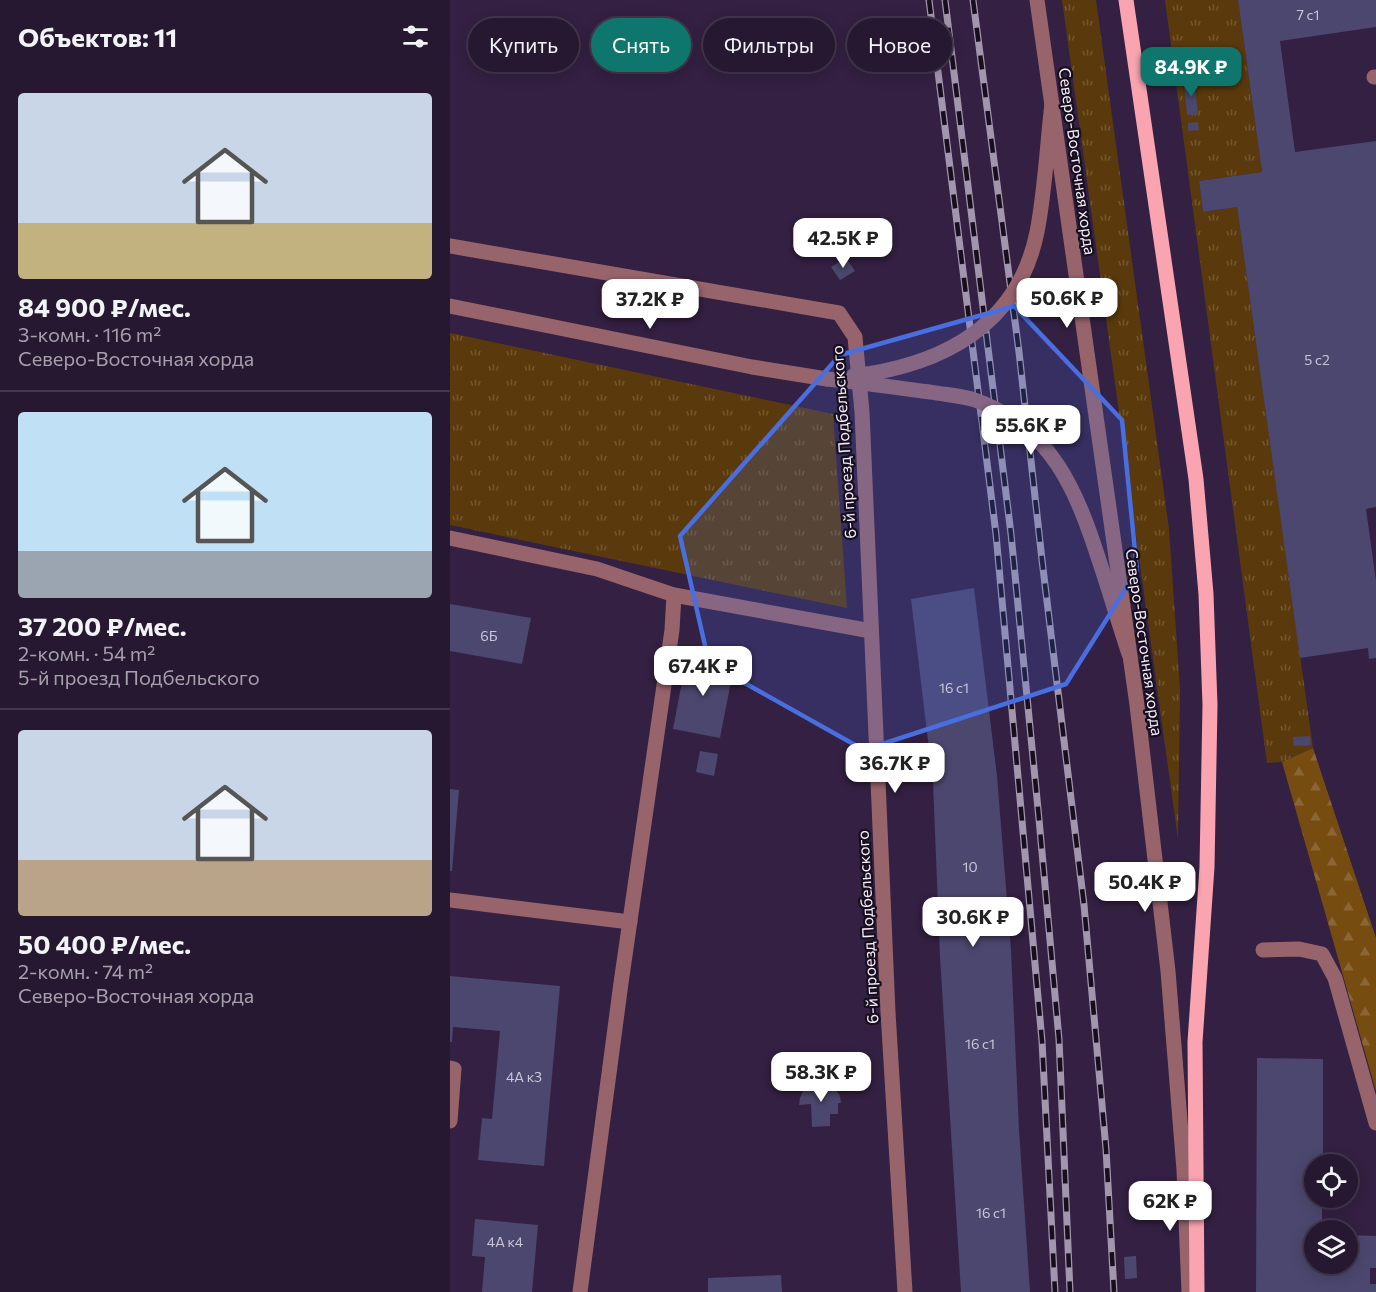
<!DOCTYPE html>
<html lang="ru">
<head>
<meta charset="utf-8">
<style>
	body { margin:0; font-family:Commissioner,sans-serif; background:#2f213a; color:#f1f3f6; height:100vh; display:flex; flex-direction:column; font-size:22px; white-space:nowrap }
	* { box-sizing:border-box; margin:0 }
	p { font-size:20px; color:#a4a0ac }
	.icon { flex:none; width:33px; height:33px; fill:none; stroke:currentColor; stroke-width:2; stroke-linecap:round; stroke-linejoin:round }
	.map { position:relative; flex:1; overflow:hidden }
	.drawer { display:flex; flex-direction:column; background:#271832; width:450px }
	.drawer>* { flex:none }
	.guide { position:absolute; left:18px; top:18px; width:570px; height:54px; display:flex; gap:12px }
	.buttons { position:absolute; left:854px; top:1154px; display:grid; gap:12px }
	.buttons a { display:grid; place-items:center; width:54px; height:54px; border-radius:50%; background:#271832; box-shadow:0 3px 15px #0003,0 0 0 2px #43374d; font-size:30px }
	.price { position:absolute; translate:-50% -51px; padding:0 14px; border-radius:12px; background:#fff; color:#222; font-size:20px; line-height:39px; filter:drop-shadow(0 2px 3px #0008) }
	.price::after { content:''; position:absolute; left:50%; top:36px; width:18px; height:14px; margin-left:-9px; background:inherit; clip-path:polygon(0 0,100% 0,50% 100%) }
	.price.on { background:#0f766e; color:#fff }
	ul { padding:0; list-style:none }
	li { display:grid; align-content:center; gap:12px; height:318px; padding:0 18px }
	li+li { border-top:2px solid #43374d }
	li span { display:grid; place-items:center; height:186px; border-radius:6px; color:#555 }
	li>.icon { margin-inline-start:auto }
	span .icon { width:108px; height:108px; fill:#fffc; stroke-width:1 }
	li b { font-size:26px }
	h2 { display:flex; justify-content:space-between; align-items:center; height:72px; padding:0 18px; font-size:26px }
	.chip { padding:0 21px; border-radius:27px; background:#271832; box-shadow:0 3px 15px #0003,0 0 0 2px #43374d; font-size:21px; line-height:54px }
	.chip.on { background:#0f766e; color:#fff }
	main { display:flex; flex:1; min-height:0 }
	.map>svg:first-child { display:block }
</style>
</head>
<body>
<main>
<section class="drawer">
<h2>Объектов: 11<svg class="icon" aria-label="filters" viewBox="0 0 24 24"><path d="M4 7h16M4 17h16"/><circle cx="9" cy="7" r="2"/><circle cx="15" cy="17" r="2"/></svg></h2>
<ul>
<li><span style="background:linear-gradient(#c9d6e8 70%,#c2b280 0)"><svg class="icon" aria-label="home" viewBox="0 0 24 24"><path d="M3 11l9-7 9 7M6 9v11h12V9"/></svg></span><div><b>84 900 ₽/мес.</b><p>3-комн. · 116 m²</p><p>Северо-Восточная хорда</p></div></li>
<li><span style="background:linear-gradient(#bfe0f5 75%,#9aa5b1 0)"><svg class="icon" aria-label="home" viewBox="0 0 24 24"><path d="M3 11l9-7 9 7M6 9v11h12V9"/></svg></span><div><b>37 200 ₽/мес.</b><p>2-комн. · 54 m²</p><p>5-й проезд Подбельского</p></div></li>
<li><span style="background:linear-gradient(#c9d6e8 70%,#b9a48a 0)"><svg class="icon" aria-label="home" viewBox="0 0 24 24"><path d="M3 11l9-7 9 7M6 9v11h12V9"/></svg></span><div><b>50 400 ₽/мес.</b><p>2-комн. · 74 m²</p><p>Северо-Восточная хорда</p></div></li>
</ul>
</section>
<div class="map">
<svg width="926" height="1292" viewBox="0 0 926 1292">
	<defs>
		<pattern id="grass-tufts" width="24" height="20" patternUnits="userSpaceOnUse" patternTransform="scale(1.5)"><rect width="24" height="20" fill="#5a3a0d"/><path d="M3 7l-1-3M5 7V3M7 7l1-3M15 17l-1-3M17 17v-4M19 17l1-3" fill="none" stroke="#725731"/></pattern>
		<pattern id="forest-firs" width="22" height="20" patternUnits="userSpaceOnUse" patternTransform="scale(1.5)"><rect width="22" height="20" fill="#764c11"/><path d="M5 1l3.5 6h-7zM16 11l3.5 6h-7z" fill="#8a6635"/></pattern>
	</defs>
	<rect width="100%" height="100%" fill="#342042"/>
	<g fill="url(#grass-tufts)">
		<path d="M612,0H646L719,529L730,689L728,839Z"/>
		<path d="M715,0H788L812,172L749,181L753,212L787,207L863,748L832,762L817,763Z"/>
		<path d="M0,333L383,414L397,608L0,525Z"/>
	</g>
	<path fill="url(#forest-firs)" d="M863,748L926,938V1091L832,762Z"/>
	<g fill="#4c476e">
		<path d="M788,0H926V27L830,41L845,152L926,141V507L916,509L926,581V658L919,659L918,648L850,658L787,207L753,212L749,181L812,172Z"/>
		<path d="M744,81L748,114L737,115L734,83Z"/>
		<path d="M748,122L749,130L738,131V123Z"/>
		<path d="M396,258L405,271L390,280L381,267Z"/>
		<path d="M524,588L547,776L561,950L569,1130L580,1292H511L490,957L483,782L461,599Z"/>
		<path d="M0,604L81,618L72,664L0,651Z"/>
		<path d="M237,656L284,666L270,738L223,729Z"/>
		<path d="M860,736L861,745L844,746L843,737Z"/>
		<path d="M250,751L268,754L264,776L246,772Z"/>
		<path d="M0,789L9,790L2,871H0Z"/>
		<path d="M0,976L110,986L94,1166L28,1160L32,1118L42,1119L50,1031L3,1027L2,1042H0Z"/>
		<path d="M807,1058L873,1059V1164H864V1197H872V1230H864V1263H897V1235L926,1236V1268H920V1284H926V1292H806Z"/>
		<path d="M365,1082H377L384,1087L390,1096L391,1103H388V1114H380V1126L362,1127L361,1104L349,1105L350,1098L354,1089Z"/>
		<path d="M25,1219L88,1225L82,1292H32L35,1257L22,1256Z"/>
		<path d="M686,1256L687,1278L675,1279L674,1257Z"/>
		<path d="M331,1275L332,1292H258V1278Z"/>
	</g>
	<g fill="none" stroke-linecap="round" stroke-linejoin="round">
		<g stroke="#98646c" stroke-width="15">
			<path d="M587,0L687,705L718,971L734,1170L739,1292"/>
			<path d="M924,77H926"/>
			<path d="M0,246L389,313L405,337L412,412L438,1012L455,1292"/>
			<path d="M0,306L302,367L377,379"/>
			<path d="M0,538L147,569L224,595L421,631"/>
			<path d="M0,900L180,922"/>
			<path d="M813,950L849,949L872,954L885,978L926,1123"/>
			<path d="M0,1068L4,1069L0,1121"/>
			<path d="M130,1292L171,983L222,630L224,595"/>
		</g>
		<path stroke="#faa4b1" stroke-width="15" d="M676,0L746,479L756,594L760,705L757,867L745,1042L747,1292"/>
		<defs>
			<g id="rail">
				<path d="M479,0L546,534L592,1041L605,1292"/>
				<path d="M495,0L561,534L589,819L609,1039L620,1292"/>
				<path d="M523,0L569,352L592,560L634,905L656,1149L664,1292"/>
			</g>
		</defs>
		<use href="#rail" stroke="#a395ad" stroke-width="7"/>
		<use href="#rail" stroke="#170f1d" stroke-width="4.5" stroke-dasharray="14" stroke-linecap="butt"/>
		<g stroke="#98646c" stroke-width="15">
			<path d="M403,376C492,365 568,326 587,232C595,192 597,145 602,104"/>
			<path d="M377,379C411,382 446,388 480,392C496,395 510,395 525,400C602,427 627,492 650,563C660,593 669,624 679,654"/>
		</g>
	</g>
	<path fill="#486ee0" fill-opacity="0.2" stroke="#486ee0" stroke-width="4.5" stroke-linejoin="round" d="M564,306L672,420L687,571L616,684L414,750L259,663L230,536L390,355Z"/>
	<g text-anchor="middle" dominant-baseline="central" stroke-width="4.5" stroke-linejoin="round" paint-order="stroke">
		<g font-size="14" fill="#ccc4da">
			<text x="858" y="14">7 с1</text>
			<text x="867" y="359">5 с2</text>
			<text x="39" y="635">6Б</text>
			<text x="504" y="687">16 с1</text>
			<text x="520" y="866">10</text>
			<text x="530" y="1043">16 с1</text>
			<text x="74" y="1076">4А к3</text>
			<text x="541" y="1212">16 с1</text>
			<text x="55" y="1241">4А к4</text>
		</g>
		<g font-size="16" fill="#f6edfe" stroke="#170f1d">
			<text transform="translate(628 161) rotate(82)">Северо-Восточная хорда</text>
			<text transform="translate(393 442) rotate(-94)">6-й проезд Подбельского</text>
			<text transform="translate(695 642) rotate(82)">Северо-Восточная хорда</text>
			<text transform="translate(417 927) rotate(-93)">6-й проезд Подбельского</text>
		</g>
	</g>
</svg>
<div class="buttons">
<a><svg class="icon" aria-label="locate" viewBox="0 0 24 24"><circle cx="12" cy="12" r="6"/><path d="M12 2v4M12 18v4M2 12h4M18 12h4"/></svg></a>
<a><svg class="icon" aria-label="layers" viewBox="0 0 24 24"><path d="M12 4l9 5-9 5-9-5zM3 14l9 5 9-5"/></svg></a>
</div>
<b class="price on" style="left:741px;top:98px">84.9K ₽</b>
<b class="price" style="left:393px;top:269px">42.5K ₽</b>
<b class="price" style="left:617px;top:329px">50.6K ₽</b>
<b class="price" style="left:200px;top:330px">37.2K ₽</b>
<b class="price" style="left:581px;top:456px">55.6K ₽</b>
<b class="price" style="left:253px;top:697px">67.4K ₽</b>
<b class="price" style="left:445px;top:794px">36.7K ₽</b>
<b class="price" style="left:695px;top:913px">50.4K ₽</b>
<b class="price" style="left:523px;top:948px">30.6K ₽</b>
<b class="price" style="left:371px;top:1103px">58.3K ₽</b>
<b class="price" style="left:720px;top:1232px">62K ₽</b>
<div class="guide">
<a class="chip">Купить</a>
<a class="chip on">Снять</a>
<a class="chip">Фильтры</a>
<a class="chip">Новое</a>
</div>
</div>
</main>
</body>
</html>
